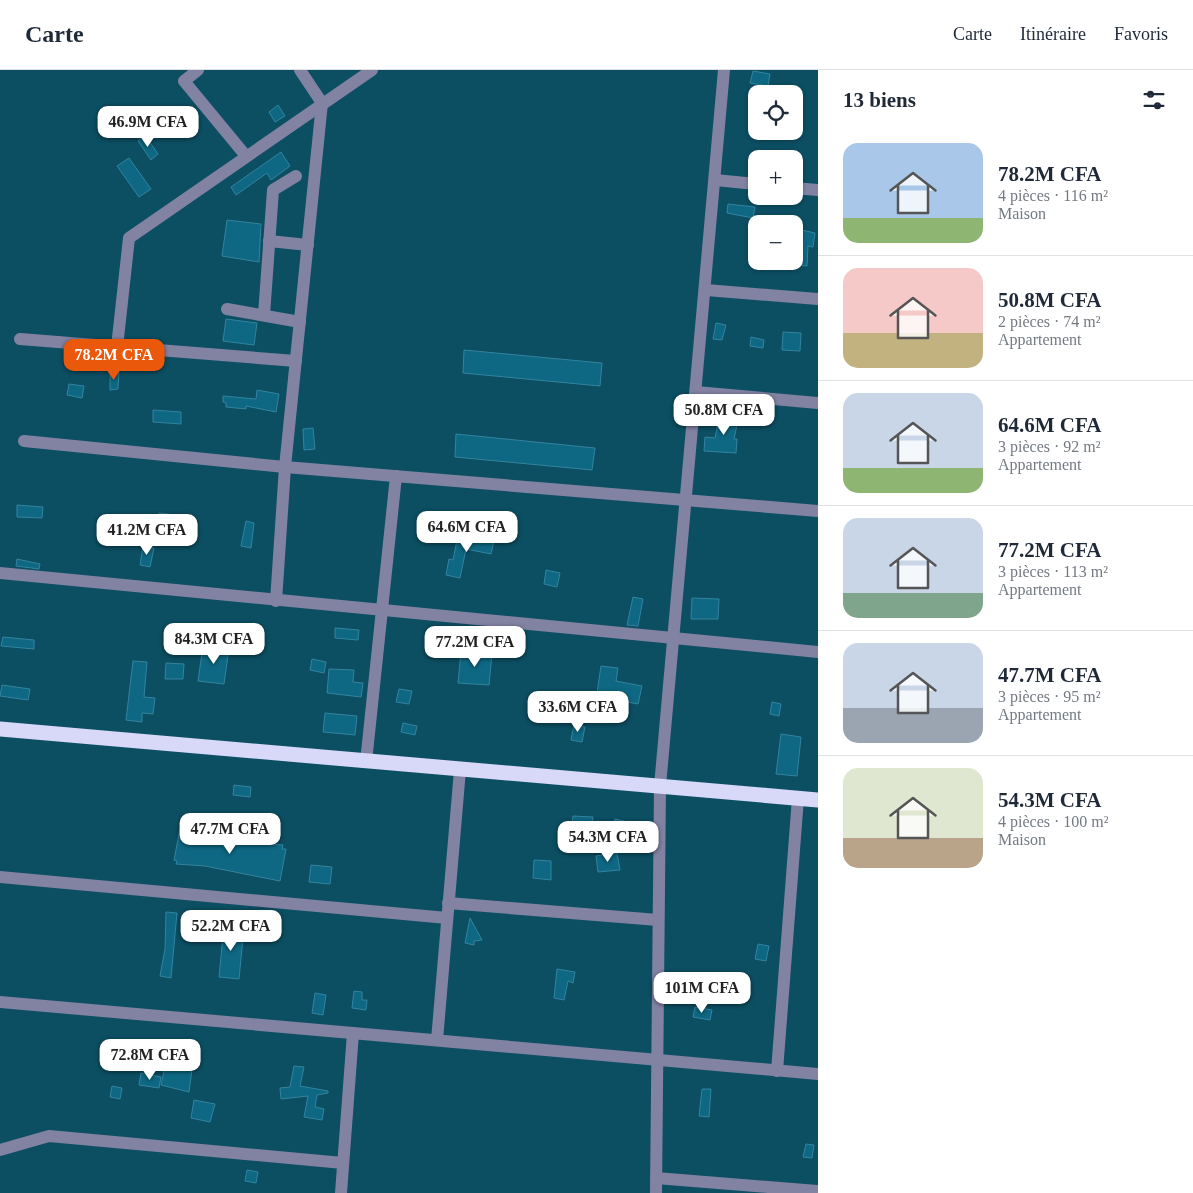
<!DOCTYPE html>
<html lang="fr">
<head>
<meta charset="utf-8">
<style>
	body { margin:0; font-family:"Times New Roman",serif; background:#f2f2f3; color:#1f2937; height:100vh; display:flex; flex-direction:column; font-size:19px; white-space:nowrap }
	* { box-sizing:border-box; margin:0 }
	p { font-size:16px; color:#747a83 }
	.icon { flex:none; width:28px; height:28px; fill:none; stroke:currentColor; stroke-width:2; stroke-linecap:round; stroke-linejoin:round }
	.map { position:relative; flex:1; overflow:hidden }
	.panel { display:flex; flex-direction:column; background:#fff; width:375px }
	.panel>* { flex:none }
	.tools { position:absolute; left:748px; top:15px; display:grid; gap:10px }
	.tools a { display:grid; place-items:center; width:55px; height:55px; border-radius:10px; background:#fff; box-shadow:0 1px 4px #0004; font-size:25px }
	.price { position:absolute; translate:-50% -42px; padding:0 11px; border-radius:10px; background:#fff; color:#222; font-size:16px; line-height:32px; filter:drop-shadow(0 1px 2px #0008) }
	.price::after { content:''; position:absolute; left:50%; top:30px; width:15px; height:11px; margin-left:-8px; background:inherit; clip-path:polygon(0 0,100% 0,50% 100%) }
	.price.current { background:#ea580c; color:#fff }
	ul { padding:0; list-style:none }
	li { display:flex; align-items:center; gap:15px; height:125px; padding:0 25px }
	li+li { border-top:1px solid #e0e1e3 }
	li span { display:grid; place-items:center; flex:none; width:140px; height:100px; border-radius:15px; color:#555 }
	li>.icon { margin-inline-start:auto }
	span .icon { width:60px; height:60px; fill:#fffc; stroke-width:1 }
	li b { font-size:21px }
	h2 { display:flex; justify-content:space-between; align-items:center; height:60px; padding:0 25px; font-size:21px }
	header { display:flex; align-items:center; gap:30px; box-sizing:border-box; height:70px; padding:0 25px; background:#fff; border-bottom:1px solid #e0e1e3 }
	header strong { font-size:24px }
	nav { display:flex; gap:28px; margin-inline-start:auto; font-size:18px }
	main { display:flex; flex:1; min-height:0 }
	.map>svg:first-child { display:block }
</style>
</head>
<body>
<header>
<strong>Carte</strong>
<nav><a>Carte</a><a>Itinéraire</a><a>Favoris</a></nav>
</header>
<main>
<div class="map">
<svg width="818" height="1123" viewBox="0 0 818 1123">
	<rect width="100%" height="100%" fill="#0c4e62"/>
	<g fill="#0e6883" stroke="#34839f">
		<path d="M753,1L770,4L768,16L750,13Z"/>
		<path d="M278,35L285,46L275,52L269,42Z"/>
		<path d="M145,65L158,84L151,90L138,71Z"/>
		<path d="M281,82L290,96L271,110L267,103L236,125L231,117Z"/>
		<path d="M129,88L151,119L139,127L117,96Z"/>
		<path d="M728,134L755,137L753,148L727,143Z"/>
		<path d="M227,150L261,154L259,192L222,186Z"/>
		<path d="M797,159L815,163L813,177L808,176L807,196L794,195Z"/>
		<path d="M226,249L257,253L254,275L223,271Z"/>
		<path d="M716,253L726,255L722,270L713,269Z"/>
		<path d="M783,262L801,263L800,281L782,280Z"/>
		<path d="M751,267L764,270L763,278L750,276Z"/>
		<path d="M464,280L602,293L600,316L463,303Z"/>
		<path d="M110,302H119L118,319L110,320Z"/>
		<path d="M69,314L84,316L82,328L67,325Z"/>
		<path d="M257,320L279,324L276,342L246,336V339L226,337V333L223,332V326L256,329Z"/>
		<path d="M153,340L181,342V354L153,352Z"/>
		<path d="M720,343L739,346L734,369H737L736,383L704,381L705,367L715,368Z"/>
		<path d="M313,358L315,379L304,380L303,359Z"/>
		<path d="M456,364L595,378L592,400L455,387Z"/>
		<path d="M17,435L43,437L42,448L17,447Z"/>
		<path d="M159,443L190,447L188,458L158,456Z"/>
		<path d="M426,448L438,450L436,461L424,459Z"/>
		<path d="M246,451L254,453L251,478L241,476Z"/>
		<path d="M458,465L494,471L491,484L466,479L460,508L446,505L449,489L453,490Z"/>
		<path d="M143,476L154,478L150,497L140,495Z"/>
		<path d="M17,489L40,494L39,499L16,496Z"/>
		<path d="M546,500L560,503L557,517L544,514Z"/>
		<path d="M633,527L643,529L638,556L627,555Z"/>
		<path d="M692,528L719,529L718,549H691Z"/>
		<path d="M335,558L359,560L358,570L335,568Z"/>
		<path d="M3,567L34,570V579L1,576Z"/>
		<path d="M203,576L229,579L224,614L198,611Z"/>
		<path d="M461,582L492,584L489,615L458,613Z"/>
		<path d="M312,589L326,592L324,603L310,600Z"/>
		<path d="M133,591L147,592L144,627L155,628L153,644L142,643V652L126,650Z"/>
		<path d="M166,593L184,594L183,609H165Z"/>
		<path d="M601,596L618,598L616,611L642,616L638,634L622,631L623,627L597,623Z"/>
		<path d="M329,599L354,600L353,612L363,613L361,627L327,623Z"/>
		<path d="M2,615L30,619L28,630L0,626Z"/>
		<path d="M399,619L412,621L409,634L396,632Z"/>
		<path d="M772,632L781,634L779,646L770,644Z"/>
		<path d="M325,643L357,646L355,665L323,662Z"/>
		<path d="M403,653L417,656L415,665L401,662Z"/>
		<path d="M574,654L585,657L582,672L571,670Z"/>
		<path d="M781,664L801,667L797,706L776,704Z"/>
		<path d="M234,715L251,717L250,727L233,725Z"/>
		<path d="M573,746L593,747L592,756L572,755Z"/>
		<path d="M615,749L632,753L629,765L612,761Z"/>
		<path d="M180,759L246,772L283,775L282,779H286L280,811L205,796L176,794L177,791L174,790Z"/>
		<path d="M617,783L620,800L598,802L596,786Z"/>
		<path d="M534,790L551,791V810L533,808Z"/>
		<path d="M311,795L332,797L330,814L309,812Z"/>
		<path d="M166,842L177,843L171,908L160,906L165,879Z"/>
		<path d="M470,848L482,870L474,871V875L465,873Z"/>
		<path d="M224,855L244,857L239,909L219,907Z"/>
		<path d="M758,874L769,876L766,891L755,889Z"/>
		<path d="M557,899L575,902L573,913L568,911L564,930L554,928Z"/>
		<path d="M354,921L362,922V930H367L366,940L352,938Z"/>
		<path d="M315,923L326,925L323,945L312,943Z"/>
		<path d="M695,937L712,940L710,950L693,947Z"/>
		<path d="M168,982L194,985L189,1022L161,1015Z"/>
		<path d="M294,996L304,997L300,1016L328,1021V1023L317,1025L315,1037L324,1039L322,1050L304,1047L308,1026L281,1029L280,1018L290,1017Z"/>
		<path d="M141,1003L161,1007L159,1018L139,1015Z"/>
		<path d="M112,1016L122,1018L120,1029L110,1027Z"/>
		<path d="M702,1019H711L709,1047L699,1046Z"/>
		<path d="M194,1030L215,1034L210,1052L191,1048Z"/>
		<path d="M806,1074L814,1075L812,1088L803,1087Z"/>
		<path d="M247,1100L258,1102L256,1113L245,1111Z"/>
	</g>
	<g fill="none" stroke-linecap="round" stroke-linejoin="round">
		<g stroke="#8282a3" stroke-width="12">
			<path d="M198,0L184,11L246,86"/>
			<path d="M715,110L756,114"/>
			<path d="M794,118L818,120"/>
			<path d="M269,171L308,175"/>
			<path d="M706,220L818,229"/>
			<path d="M227,239L300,252"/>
			<path d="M264,245L273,120L296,106"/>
			<path d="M20,269L296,291"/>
			<path d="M117,277L129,168L372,0"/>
			<path d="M696,322L818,333"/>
			<path d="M24,371L285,397L818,441"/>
			<path d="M0,503L818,582"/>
			<path d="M276,531L285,397L322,33L300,0"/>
			<path d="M366,692L396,406"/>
			<path d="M0,807L447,848"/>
			<path d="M448,833L658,850"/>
			<path d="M0,932L818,1004"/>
			<path d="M437,970L460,700"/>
			<path d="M777,1001L798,728"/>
			<path d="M0,1080L49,1066L343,1093"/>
			<path d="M656,1108L818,1121"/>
			<path d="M341,1123L353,963"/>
			<path d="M656,1123L660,716L724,0"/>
		</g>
		<path stroke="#d8d8f9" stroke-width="15" d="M0,659L818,730"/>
	</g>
</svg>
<div class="tools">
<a><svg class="icon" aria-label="locate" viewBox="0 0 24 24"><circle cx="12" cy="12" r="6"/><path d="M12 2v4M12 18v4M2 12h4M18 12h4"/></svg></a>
<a>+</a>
<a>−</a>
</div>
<b class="price" style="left:148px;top:78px">46.9M CFA</b>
<b class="price current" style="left:114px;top:311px">78.2M CFA</b>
<b class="price" style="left:724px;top:366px">50.8M CFA</b>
<b class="price" style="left:467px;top:483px">64.6M CFA</b>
<b class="price" style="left:147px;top:486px">41.2M CFA</b>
<b class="price" style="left:214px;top:595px">84.3M CFA</b>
<b class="price" style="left:475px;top:598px">77.2M CFA</b>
<b class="price" style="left:578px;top:663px">33.6M CFA</b>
<b class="price" style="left:230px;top:785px">47.7M CFA</b>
<b class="price" style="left:608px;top:793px">54.3M CFA</b>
<b class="price" style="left:231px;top:882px">52.2M CFA</b>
<b class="price" style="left:702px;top:944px">101M CFA</b>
<b class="price" style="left:150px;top:1011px">72.8M CFA</b>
</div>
<section class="panel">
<h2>13 biens<svg class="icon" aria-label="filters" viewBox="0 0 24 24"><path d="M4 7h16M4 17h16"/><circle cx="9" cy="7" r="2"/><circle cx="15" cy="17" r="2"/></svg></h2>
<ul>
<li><span style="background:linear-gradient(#a9c7e8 75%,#8fb573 0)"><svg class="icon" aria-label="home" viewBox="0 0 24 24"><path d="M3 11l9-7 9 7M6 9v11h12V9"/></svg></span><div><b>78.2M CFA</b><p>4 pièces · 116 m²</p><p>Maison</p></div></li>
<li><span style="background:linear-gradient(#f6c9c9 65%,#c2b280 0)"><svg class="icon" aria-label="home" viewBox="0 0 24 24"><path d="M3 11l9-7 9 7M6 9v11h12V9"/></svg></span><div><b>50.8M CFA</b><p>2 pièces · 74 m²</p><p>Appartement</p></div></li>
<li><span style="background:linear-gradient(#c9d6e8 75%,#8fb573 0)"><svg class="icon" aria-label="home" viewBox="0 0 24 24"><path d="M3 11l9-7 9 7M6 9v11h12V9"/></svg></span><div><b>64.6M CFA</b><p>3 pièces · 92 m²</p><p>Appartement</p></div></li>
<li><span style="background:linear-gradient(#c9d6e8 75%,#7fa58c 0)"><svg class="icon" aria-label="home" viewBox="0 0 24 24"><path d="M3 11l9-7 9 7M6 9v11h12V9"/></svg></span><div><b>77.2M CFA</b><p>3 pièces · 113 m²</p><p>Appartement</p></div></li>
<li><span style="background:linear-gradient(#c9d6e8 65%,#9aa5b1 0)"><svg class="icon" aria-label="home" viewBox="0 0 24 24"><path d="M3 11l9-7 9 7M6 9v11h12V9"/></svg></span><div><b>47.7M CFA</b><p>3 pièces · 95 m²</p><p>Appartement</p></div></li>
<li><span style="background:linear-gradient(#dfe7d0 70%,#b9a48a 0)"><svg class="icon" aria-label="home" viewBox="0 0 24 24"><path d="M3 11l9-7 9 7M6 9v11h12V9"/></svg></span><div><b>54.3M CFA</b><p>4 pièces · 100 m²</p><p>Maison</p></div></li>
</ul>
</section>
</main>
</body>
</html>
